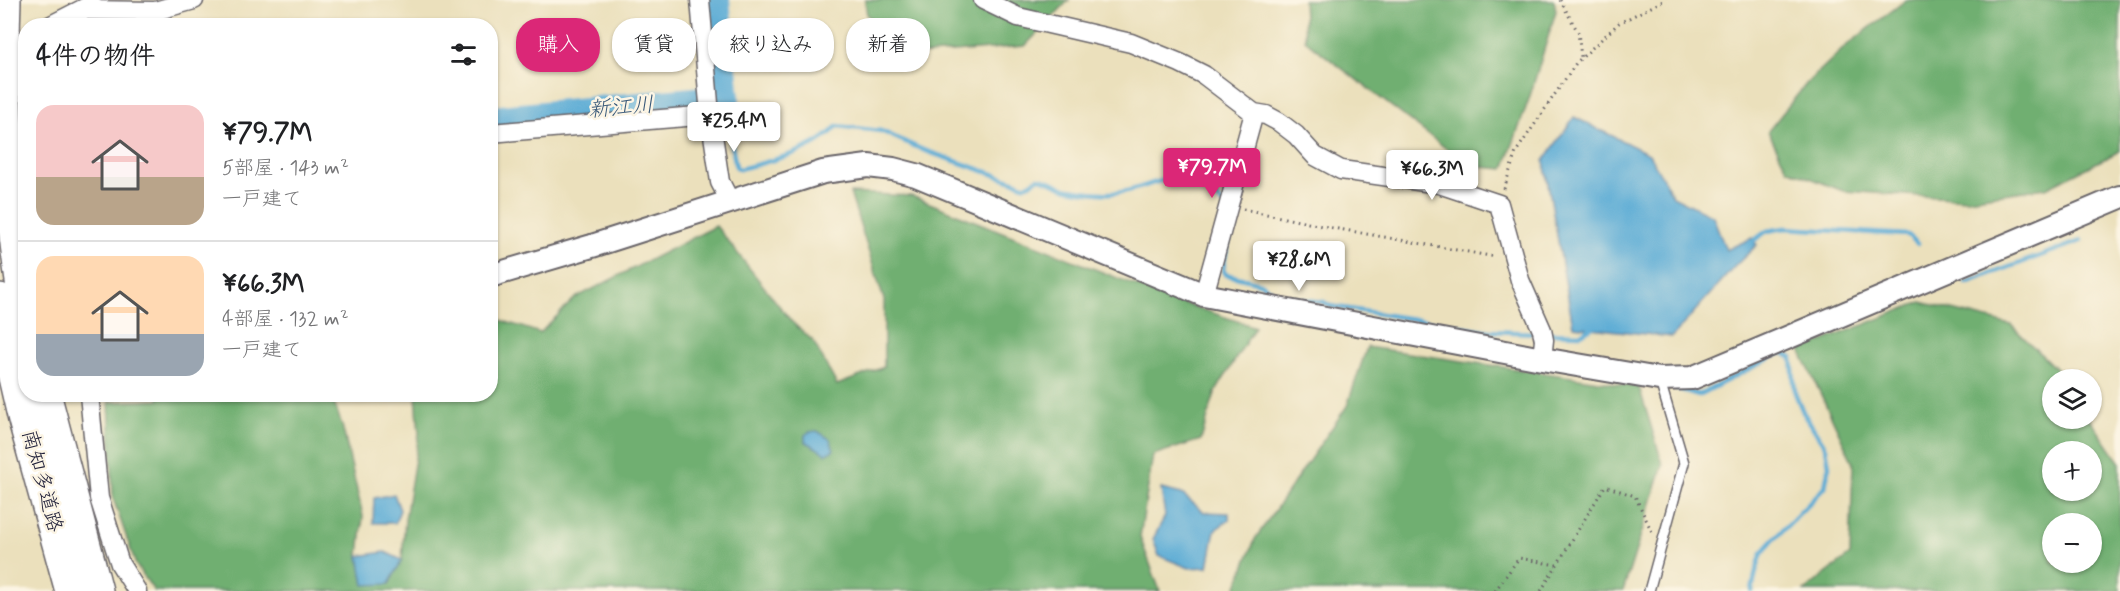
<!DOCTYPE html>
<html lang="ja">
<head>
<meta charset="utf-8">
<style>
	body { margin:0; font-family:Mynerve,"Klee One",sans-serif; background:#f6f6f6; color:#202124; height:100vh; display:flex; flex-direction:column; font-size:22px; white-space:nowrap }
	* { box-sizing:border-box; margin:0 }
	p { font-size:20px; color:#757577 }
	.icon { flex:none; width:33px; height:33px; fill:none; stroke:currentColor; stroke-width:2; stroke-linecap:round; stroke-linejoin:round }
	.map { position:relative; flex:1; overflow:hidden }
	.drawer { position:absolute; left:18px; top:18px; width:480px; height:384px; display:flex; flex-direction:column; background:#fff; border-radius:24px; box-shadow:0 2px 4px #0004 }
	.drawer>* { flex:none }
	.hud { position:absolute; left:516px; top:18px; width:570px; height:54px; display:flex; gap:12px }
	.buttons { position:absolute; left:2042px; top:369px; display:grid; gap:12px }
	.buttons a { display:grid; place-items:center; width:60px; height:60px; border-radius:50%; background:#fff; box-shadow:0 2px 4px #0004; font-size:30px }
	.price { position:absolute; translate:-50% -51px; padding:0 14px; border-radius:6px; background:#fff; color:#222; font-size:20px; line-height:39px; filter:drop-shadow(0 2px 3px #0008) }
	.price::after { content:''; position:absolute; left:50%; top:36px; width:18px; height:14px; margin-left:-9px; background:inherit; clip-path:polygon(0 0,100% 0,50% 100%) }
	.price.current { background:#db2777; color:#fff }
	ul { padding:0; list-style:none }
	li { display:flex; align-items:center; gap:18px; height:150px; padding:0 18px }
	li+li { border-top:2px solid #e0e0e0 }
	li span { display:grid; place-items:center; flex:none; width:168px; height:120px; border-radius:18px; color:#555 }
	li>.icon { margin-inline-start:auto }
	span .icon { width:72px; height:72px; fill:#fffc; stroke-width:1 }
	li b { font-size:26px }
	h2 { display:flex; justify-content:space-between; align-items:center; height:72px; padding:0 18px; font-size:26px }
	.chip { padding:0 21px; border-radius:24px; background:#fff; box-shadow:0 2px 4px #0004; font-size:21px; line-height:54px }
	.chip.current { background:#db2777; color:#fff }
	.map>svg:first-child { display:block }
</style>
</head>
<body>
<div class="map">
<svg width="2120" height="591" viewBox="0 0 2120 591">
	<rect width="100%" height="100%" fill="#fcf5e5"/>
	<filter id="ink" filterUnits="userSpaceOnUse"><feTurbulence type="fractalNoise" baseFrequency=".0167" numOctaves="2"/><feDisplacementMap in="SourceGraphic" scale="12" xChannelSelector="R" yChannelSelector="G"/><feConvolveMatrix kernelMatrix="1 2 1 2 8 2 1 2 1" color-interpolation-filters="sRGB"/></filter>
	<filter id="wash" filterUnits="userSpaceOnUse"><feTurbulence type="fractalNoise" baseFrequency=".008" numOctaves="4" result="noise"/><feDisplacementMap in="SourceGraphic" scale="24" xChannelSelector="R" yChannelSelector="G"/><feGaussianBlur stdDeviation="1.35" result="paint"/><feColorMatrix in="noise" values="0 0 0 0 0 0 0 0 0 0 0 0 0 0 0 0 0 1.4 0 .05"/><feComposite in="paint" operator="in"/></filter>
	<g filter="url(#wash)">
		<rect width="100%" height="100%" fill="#ebe0bc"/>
		<g fill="#6faf71" stroke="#486856" stroke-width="1.5" fill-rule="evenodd">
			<path d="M865,0H1069L1025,46L918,55L867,15Z"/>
			<path d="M1303,0H1554L1556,11L1529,99L1504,169L1469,166L1305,40Z"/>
			<path d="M1906,0H2120V151L2046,188L1967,199L1843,191L1787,169L1768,131L1807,83L1847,45Z"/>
			<path d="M850,193L912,196L1165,297L1255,327L1215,393L1201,440L1153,455L1140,537L1160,591H154L136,565L113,498L109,402L159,400L160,394L331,395L342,425L363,516L359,556L364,584H389L402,560L405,519L419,434L416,395L490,394L491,317L540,333L575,298L716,226L792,322L813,341L837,385L884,367V300Z"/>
			<path d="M1921,302L2011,325L2055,368L2063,379L2052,380V418L2090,419L2120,463V591H1804L1850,555L1853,463L1800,350ZM2052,452H2091V490H2052ZM2052,524H2091V562H2052Z"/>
			<path d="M1367,347L1639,387L1663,465L1623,591H1235L1255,539L1347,406Z"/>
		</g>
		<g fill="#5bacd5" stroke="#3e6788" stroke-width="1.5">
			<path d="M1574,117L1649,154L1673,196L1713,216L1726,250L1752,238L1757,245L1736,265L1672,337L1573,326L1544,161Z"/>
			<path d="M817,431L830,439L834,450L826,454L805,441V435L809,432Z"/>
			<path d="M1161,489L1182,494L1204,512L1229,513V520L1215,530L1208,567L1189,568L1159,556L1153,539L1165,516Z"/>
			<path d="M394,494L400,510L395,523H373L374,498Z"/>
			<path d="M385,552L402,560L389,584L364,585L359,556Z"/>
		</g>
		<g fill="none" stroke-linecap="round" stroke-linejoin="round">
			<g stroke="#5bacd5" stroke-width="4.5">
				<path d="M726,98V114L736,167L739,169C768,162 818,150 837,126L881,131L923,150L1016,182C1027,188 1029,185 1038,178C1050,179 1058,187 1069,189C1081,191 1098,194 1111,193C1146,193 1166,165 1205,189C1211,193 1219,197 1222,204"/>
				<path d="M1230,231L1223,269L1225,274L1260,283L1281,297L1324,302L1330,306L1490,331L1538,333"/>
				<path d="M1749,244L1767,231L1785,228L1908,235L1918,244"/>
				<path d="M1966,283L2081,241"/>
				<path d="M1547,333L1581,334L1596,325"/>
				<path d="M1675,388L1699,395L1782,352L1792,358L1795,393L1803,412L1826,448L1829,466L1825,487L1776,537L1762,553L1756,571L1752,591"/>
			</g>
			<path stroke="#5bacd5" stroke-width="28" d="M490,120L726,98L716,0"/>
		</g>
	</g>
	<g filter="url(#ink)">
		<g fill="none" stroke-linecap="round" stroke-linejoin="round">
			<defs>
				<path id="service" d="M1649,591L1684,463L1660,381"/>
				<g id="minor">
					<path d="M700,0L710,115L720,182L730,201"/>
					<path d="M983,0L1018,17L1131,43L1180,63L1204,75L1254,113L1266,115L1279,122L1296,135L1315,156L1341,170L1439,184L1499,204L1520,280L1542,330L1544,340L1542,359"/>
					<path d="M83,10L155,11L194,0"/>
					<path d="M49,26L92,4"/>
					<path d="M490,133L710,115"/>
					<path d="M1204,295L1254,113"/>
					<path d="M89,394L99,498L120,564L137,591"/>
				</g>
				<path id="tertiary" d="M490,276L592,246L823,172L868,166L893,169L916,175L1204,295L1542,359L1659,379L1692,378L2120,197"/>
				<g id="motorway">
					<path d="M4,0C0,102 10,206 26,307"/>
					<path d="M0,300L4,323"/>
					<path d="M11,360L25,420L72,591"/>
					<path d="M44,394L96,591"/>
				</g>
			</defs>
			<use href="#service" stroke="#686468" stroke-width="12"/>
			<use href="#minor" stroke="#686468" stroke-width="21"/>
			<use href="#tertiary" stroke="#686468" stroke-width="26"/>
			<use href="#motorway" stroke="#686468" stroke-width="36"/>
			<g stroke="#686468" stroke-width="3" stroke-dasharray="1.5 4.5" stroke-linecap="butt">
				<path d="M1560,0L1578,32L1581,57"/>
				<path d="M1504,189L1516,152L1576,63L1619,23L1665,0"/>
				<path d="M1243,209L1322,226L1496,257"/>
				<path d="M1495,591L1519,558L1556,565"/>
				<path d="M1541,591L1605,486L1635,496L1652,532"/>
			</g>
			<use href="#service" stroke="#fff" stroke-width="9"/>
			<use href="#minor" stroke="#fff" stroke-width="18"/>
			<use href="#tertiary" stroke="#fff" stroke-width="22"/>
			<use href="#motorway" stroke="#fff" stroke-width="33"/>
			<defs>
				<path id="motorway-bridge" d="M4,323L11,360"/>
			</defs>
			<use href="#motorway-bridge" stroke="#686468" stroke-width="36" stroke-linecap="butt"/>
			<use href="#motorway-bridge" stroke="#fff" stroke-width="33"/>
		</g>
	</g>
	<g text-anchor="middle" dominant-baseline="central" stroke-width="5" stroke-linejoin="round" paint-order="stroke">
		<g font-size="21" fill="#22223b" stroke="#fcf5e5">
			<text transform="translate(42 481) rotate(75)">南知多道路</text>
		</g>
		<g font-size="22" font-style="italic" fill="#395979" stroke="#fcf5e5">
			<text transform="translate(621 108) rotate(-5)">新江川</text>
		</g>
	</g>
</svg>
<div class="buttons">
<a><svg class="icon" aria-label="layers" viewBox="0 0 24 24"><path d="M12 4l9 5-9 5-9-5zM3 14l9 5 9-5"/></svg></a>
<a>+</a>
<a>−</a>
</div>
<b class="price" style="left:734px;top:153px">¥25.4M</b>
<b class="price current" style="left:1212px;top:199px">¥79.7M</b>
<b class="price" style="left:1432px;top:201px">¥66.3M</b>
<b class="price" style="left:1299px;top:292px">¥28.6M</b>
<div class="hud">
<a class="chip current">購入</a>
<a class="chip">賃貸</a>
<a class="chip">絞り込み</a>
<a class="chip">新着</a>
</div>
<section class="drawer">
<h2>4件の物件<svg class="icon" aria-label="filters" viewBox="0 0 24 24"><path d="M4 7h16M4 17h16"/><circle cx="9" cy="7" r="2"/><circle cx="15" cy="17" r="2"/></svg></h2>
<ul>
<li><span style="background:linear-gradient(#f6c9c9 60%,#b9a48a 0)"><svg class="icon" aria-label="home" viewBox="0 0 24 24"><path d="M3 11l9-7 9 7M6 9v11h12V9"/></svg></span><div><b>¥79.7M</b><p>5部屋 · 143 m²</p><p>一戸建て</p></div></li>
<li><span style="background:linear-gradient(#ffd9b3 65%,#9aa5b1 0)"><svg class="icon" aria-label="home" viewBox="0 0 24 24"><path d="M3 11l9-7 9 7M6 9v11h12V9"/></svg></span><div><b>¥66.3M</b><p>4部屋 · 132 m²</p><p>一戸建て</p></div></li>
</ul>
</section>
</div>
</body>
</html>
